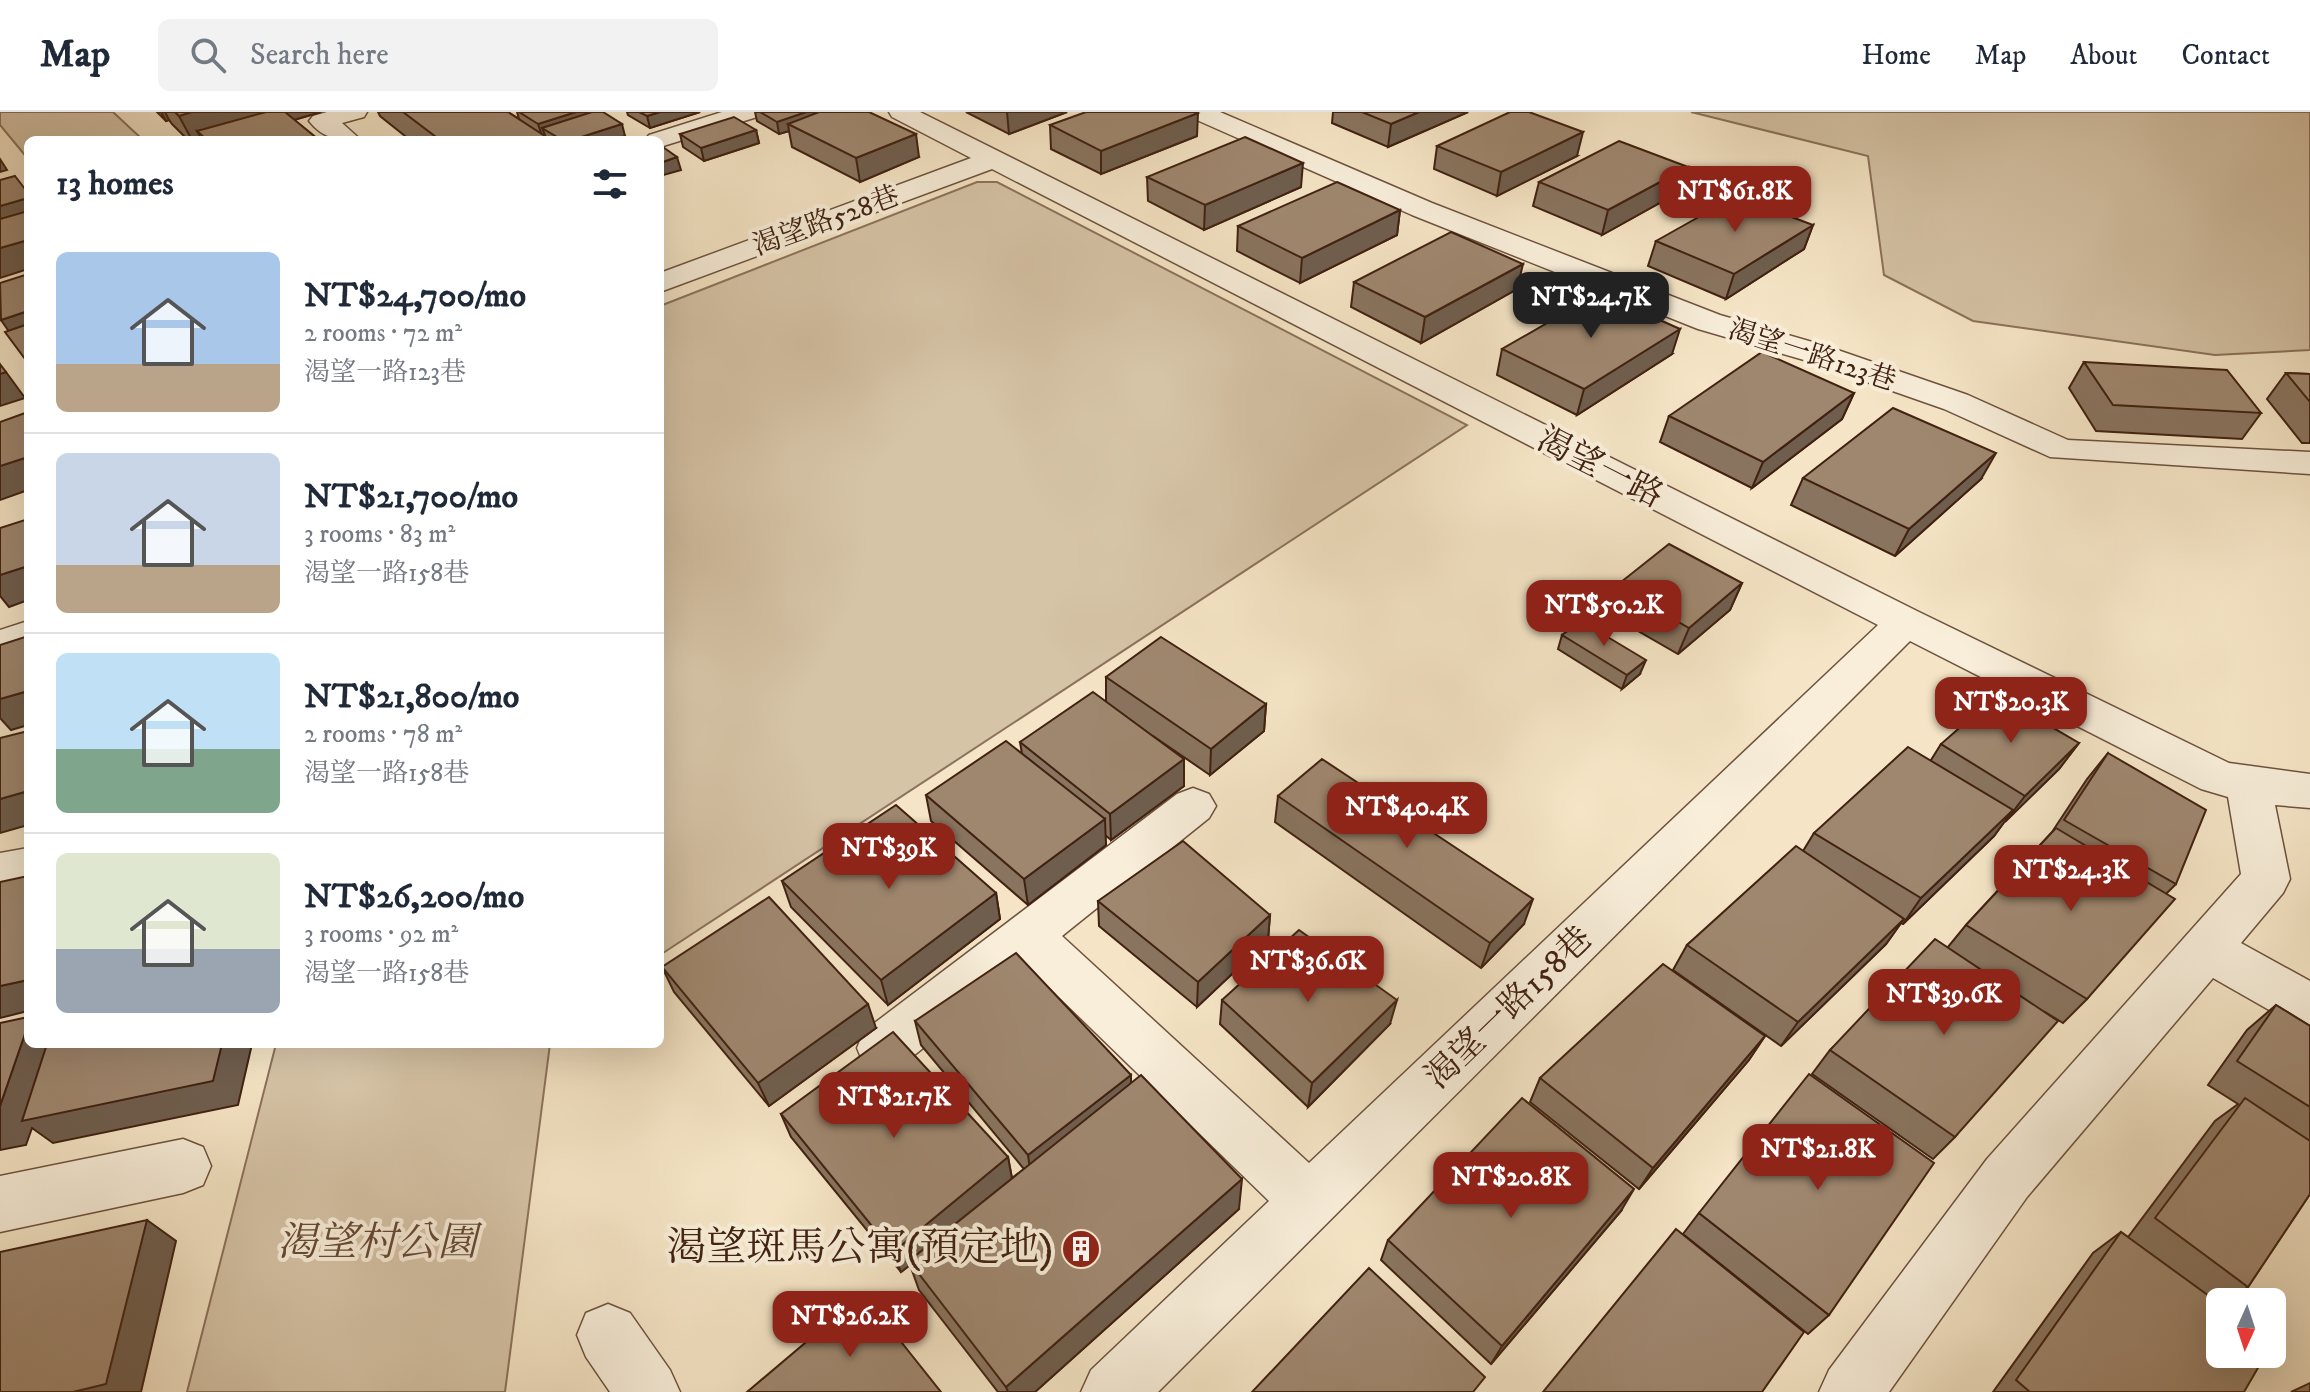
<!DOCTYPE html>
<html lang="en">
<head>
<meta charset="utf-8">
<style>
	body { margin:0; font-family:"IM FELL DW Pica","Noto Serif TC",serif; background:#f2f2f3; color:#1f2937; height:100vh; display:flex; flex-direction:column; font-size:30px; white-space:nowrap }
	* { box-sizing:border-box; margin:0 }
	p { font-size:26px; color:#747a83 }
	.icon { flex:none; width:44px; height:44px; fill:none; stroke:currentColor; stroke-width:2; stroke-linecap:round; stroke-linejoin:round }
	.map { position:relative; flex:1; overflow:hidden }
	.drawer { position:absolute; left:24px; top:24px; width:640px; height:912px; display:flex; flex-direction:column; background:#fff; border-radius:12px; box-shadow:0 8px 32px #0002 }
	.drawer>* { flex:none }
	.needle { width:52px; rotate:183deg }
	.controls { position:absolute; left:2206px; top:1176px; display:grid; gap:16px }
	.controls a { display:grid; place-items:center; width:80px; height:80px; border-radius:12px; background:#fff; box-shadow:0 8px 32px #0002; font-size:40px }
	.price { position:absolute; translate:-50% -68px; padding:0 18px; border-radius:16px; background:#8f2418; color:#fff; font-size:26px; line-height:52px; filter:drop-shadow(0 2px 4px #0008) }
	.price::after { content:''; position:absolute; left:50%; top:48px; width:24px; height:18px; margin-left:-12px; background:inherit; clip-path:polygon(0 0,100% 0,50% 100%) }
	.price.active { background:#222; color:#fff }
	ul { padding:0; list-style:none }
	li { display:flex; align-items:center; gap:24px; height:200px; padding:0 32px }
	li+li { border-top:2px solid #e0e1e3 }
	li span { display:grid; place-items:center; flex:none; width:224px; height:160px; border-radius:12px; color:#555 }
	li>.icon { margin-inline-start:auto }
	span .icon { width:96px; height:96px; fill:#fffc; stroke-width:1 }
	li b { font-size:34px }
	h2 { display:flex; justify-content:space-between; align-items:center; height:96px; padding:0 32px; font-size:34px }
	header { display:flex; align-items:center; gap:48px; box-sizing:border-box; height:112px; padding:0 40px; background:#fff; border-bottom:2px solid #e0e1e3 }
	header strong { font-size:38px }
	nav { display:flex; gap:44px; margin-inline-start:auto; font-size:28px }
	.search { width:560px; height:72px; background:#f2f2f3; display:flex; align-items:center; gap:20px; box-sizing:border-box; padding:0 28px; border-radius:12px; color:#747a83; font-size:30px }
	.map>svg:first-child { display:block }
</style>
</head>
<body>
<header>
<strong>Map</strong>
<div class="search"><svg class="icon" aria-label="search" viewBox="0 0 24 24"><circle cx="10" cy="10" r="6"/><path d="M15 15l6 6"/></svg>Search here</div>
<nav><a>Home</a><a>Map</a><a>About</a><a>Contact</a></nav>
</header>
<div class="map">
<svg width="2310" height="1280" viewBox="0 0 2310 1280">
	<rect width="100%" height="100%" fill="#f5e5c6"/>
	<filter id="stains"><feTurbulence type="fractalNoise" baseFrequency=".0025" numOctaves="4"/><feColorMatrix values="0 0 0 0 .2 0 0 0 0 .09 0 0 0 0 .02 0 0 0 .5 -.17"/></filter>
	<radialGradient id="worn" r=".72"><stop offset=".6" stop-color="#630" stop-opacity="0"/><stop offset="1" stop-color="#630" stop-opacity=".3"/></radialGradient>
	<g fill="#d6c4a7" stroke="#8c725c" stroke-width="2">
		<path d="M0,0H113L143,28H28V47L0,13Z"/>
		<path d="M1691,0H2310V238L2215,243L1973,209L1884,163L1868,44Z"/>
		<path d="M977,70H997L1467,313L660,843V194Z"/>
		<path d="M276,932H550L505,1280H187Z"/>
	</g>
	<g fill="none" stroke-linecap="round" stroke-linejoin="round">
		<defs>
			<g id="minor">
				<path d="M327,0H367L364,5L342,11L361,28C339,28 324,28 309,9L313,4Z"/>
				<path d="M722,0H760L757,5L660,35V28H645L649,23Z"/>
				<path d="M889,0H920L1919,500L2229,651L2310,662V696L2275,693L2290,767L2283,781L2241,831L2310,869V917L2292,911L2213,866L2027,1085L1889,1280H1819L1829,1258L1987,1047L2241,762L2228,685L2201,677L1910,529L1158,1280H1081L1091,1258L1269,1089L1026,853L902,953L883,960L864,953L857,936L864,919L1177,682L1193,676L1209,682L1216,694L1209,706L1062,824L1309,1051L1878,513L992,57L660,180V161L971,46L892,5Z"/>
				<path d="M1187,0H1220L1432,91L1720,203L1826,234L1968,283L2068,328L2310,340V362L2050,345L1944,297L1804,248L1698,217L1412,103L1190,5Z"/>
				<path d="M28,509V537L0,546V518Z"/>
				<path d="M28,736V774L0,779V741Z"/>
				<path d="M183,1027L203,1035L211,1054L203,1073L183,1081L0,1120V1064Z"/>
				<path d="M608,1192L630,1201L670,1258L680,1280H610L586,1245L577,1223L586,1201Z"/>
			</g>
		</defs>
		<use href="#minor" stroke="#6e523e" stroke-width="3"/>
		<use href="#minor" fill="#f8eeda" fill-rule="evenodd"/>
	</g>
	<g fill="#89745f" stroke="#412111" stroke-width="2">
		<path d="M157,0H321L294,8L319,28H188L172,12L169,8L166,9Z"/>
		<path d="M378,0H508L519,7L517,0H603L625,24L612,28H410L380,4Z"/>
		<path d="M627,0H700L650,16L628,3Z"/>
		<path d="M755,0H869L919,45L860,70L792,35L789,19L779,22L757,9Z"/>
		<path d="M966,0H1067L1009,22Z"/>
		<path d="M1333,0H1468L1388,35L1332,11Z"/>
		<path d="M1050,13L1197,24L1101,62L1051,37Z"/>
		<path d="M756,18L759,31L704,49L683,35L680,22Z"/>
		<path d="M1437,34L1577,44L1497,84L1434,57Z"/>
		<path d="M1147,65L1301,75L1204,118L1148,89Z"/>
		<path d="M1539,70L1681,79L1602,123L1533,94Z"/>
		<path d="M1400,98L1397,123L1300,171L1237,139L1238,114Z"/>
		<path d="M1813,113L1804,137L1726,187L1648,154L1656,129Z"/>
		<path d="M1354,170L1517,177L1421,231L1351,195Z"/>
		<path d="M1502,237L1672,242L1577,303L1497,263Z"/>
		<path d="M2084,250L2261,301L2242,327L2096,319L2069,276Z"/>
		<path d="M2286,261L2310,262V331H2302L2267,287Z"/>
		<path d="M1854,281L1842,307L1752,376L1660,330L1669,304Z"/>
		<path d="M1803,366L1981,367L1895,444L1791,393Z"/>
		<path d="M1742,471L1730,498L1678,542L1607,501L1616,474Z"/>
		<path d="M1562,523L1640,562L1622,577L1558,537Z"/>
		<path d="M1106,565L1266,592L1264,619L1210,663L1153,624L1184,674L1111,728L1105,723L1106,733L1028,793L931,709L926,683L1022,642L1020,630L1106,590Z"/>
		<path d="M2079,631L2059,657L2005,709L1994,724L1903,812L1901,811L1886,832L1781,934L1673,858L1687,833L1803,739L1814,721L1931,648L1941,632Z"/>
		<path d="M2108,641L2176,772L2166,782L2087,887L2063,911L2045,900L1955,1025L1933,1047L1812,962L1830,938L1948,835L1966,813L2052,720L2087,667Z"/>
		<path d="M1278,684L1524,812L1481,856L1275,710Z"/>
		<path d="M782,769L996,781L1000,807L888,893L791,795Z"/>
		<path d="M1098,789L1270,803L1268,828L1197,895L1099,814Z"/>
		<path d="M662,855L876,916L769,994L674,880Z"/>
		<path d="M1222,888L1390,912L1308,995L1220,912Z"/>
		<path d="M2276,893L2310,914V1082L2248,1175L2224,1190H2220V1242L2244,1280H1993L2093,1141L2121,1120L2128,1125L2215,1009L2238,992L2208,973L2247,918Z"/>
		<path d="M915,909L1131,971L1239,1097L1035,1280H998L919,1178L910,1153L901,1160L791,1025L781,1002L1008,1045L1012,1066L1024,1057L921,933Z"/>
		<path d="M1765,924L1749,948L1639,1077L1530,990L1540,966Z"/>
		<path d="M1621,1099L1491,1252L1381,1148L1388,1128Z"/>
		<path d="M1699,1101L1829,1203L1808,1222L1683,1122Z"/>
		<path d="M2310,1271V1280H2291Z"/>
	</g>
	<g fill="#6f5e4e" stroke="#412111" stroke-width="2">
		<path d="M161,0H165L169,8L166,9Z"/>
		<path d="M175,0H321L224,28L197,19L202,28H192L179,4Z"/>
		<path d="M576,0H595L542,16L545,23L542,24L538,12Z"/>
		<path d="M660,0H700L650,16L647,4Z"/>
		<path d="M806,0H830L788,12L789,19L779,22L777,10Z"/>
		<path d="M1007,0H1067L1009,22Z"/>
		<path d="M1419,0H1468L1388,35L1391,12Z"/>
		<path d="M1198,1L1197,24L1101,62V39Z"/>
		<path d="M622,12L625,24L612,28H572Z"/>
		<path d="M756,18L759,31L704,49L701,36Z"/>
		<path d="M1583,20L1577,44L1497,84L1501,60Z"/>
		<path d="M916,22L919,45L860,70L856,46Z"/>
		<path d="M677,45L681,58L660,64V51Z"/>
		<path d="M0,47L7,58L0,60Z"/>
		<path d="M1303,51L1301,75L1204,118L1205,93Z"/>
		<path d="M1688,55L1681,79L1602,123L1608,98Z"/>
		<path d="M28,86V115L0,123V94Z"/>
		<path d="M1400,98L1397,123L1300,171L1302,146Z"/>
		<path d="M1813,113L1804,137L1726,187L1734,162Z"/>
		<path d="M28,128V157L0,166V136Z"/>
		<path d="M1523,152L1517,177L1421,231L1425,205Z"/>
		<path d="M28,199V230L19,234L1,208Z"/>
		<path d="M1680,217L1672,242L1577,303L1584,277Z"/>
		<path d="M6,260L25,286L0,294V262Z"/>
		<path d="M1854,281L1842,307L1752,376L1763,350Z"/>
		<path d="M1996,341L1981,367L1895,444L1909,417Z"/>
		<path d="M28,345V378L0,388V354Z"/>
		<path d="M28,454V488L9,495L0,484V463Z"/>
		<path d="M1742,471L1730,498L1678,542L1689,516Z"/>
		<path d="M1646,548L1640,562L1622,577L1627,563Z"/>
		<path d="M28,579V613L11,618L0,606V587Z"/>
		<path d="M1266,592L1264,619L1210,663L1211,637Z"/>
		<path d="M2079,631L2059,657L2005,710L2025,684Z"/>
		<path d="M1184,647V674L1111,728L1110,702Z"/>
		<path d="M28,679V713L0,721V687Z"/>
		<path d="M2013,698L1994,724L1903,812L1921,786Z"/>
		<path d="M1105,707L1106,733L1028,793L1024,767Z"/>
		<path d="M996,781L1000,807L888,893L881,868Z"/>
		<path d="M1533,787L1524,812L1481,856L1490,831Z"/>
		<path d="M1270,803L1268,828L1197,895L1198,870Z"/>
		<path d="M1904,807L1886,832L1781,934L1798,910Z"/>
		<path d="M28,868V899L0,906V874Z"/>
		<path d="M1397,888L1390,912L1308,995L1312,971Z"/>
		<path d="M868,892L876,916L769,994L758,971Z"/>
		<path d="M28,913V932H252L238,993L53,1031L32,1016L26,1033L0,1038V994Z"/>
		<path d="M1765,924L1749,948L1639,1077L1653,1056Z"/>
		<path d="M1131,963V986L1031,1065L1028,1043Z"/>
		<path d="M1008,1045L1012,1067L909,1149L910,1153L901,1160L893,1140Z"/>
		<path d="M1242,1067L1239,1097L1035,1280H1008L1006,1275Z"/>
		<path d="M1634,1077L1621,1099L1491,1252L1502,1234Z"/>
		<path d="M147,1108L176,1129L141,1280H73Z"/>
	</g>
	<g fill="#9f876f" stroke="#412111" stroke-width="2">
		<path d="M175,0H192L179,4Z"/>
		<path d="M266,0H285L319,28H207L197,19Z"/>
		<path d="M403,0H508L551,28H440Z"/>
		<path d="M519,0H576L538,12Z"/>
		<path d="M592,0H603L622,12L572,28H562L542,16Z"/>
		<path d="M639,0H660L647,4Z"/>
		<path d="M760,0H806L777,10Z"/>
		<path d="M819,0H869L916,22L856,46L788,12Z"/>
		<path d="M1086,0H1196L1198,1L1101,39L1050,13Z"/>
		<path d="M1362,0H1419L1391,12Z"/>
		<path d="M1510,0H1529L1583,20L1501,60L1437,34Z"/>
		<path d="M734,5L756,18L701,36L680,22Z"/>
		<path d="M1245,25L1303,51L1205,93L1147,65Z"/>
		<path d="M1619,29L1688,55L1608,98L1539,70Z"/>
		<path d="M660,33L677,45L660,51Z"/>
		<path d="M15,64L28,81V86L0,94V68Z"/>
		<path d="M1337,70L1400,98L1302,146L1238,114Z"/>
		<path d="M1736,84L1813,113L1734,162L1656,129Z"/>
		<path d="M28,99V128L0,136V107Z"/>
		<path d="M1451,120L1523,152L1425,205L1354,170Z"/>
		<path d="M28,162V199L1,208L0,171Z"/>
		<path d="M1599,181L1680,217L1584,277L1502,237Z"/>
		<path d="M28,212V251L5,220Z"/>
		<path d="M1762,240L1854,281L1763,350L1669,304Z"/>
		<path d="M2084,250L2227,258L2261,301L2113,293Z"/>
		<path d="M0,252L6,260L0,262Z"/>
		<path d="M2286,261L2310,262V290Z"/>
		<path d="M1893,296L1996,341L1909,417L1803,366Z"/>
		<path d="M28,300V345L0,354V310Z"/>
		<path d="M28,407V454L0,463V416Z"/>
		<path d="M1669,432L1742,471L1689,516L1616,474Z"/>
		<path d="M1581,509L1646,548L1627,563L1562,523Z"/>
		<path d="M28,524V579L0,587V533Z"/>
		<path d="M1161,525L1266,592L1211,637L1106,565Z"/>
		<path d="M1093,580L1184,647L1110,702L1020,630Z"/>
		<path d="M1997,583L2079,631L2025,684L1941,632Z"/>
		<path d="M28,619V679L0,687V626Z"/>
		<path d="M1006,629L1105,707L1024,767L926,683Z"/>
		<path d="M1908,635L2013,698L1921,786L1814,721Z"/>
		<path d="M2108,641L2206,698L2176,772L2064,708Z"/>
		<path d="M1322,647L1533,787L1490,831L1278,684Z"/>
		<path d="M896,693L996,781L881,868L782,769Z"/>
		<path d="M2056,716L2175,787L2087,887L1966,813Z"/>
		<path d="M1183,729L1270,803L1198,870L1098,789Z"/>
		<path d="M1796,734L1904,807L1798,910L1687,833Z"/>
		<path d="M28,764V868L0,874V770Z"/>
		<path d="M769,785L868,892L758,971L662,855Z"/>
		<path d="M1299,818L1397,888L1312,971L1222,888Z"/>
		<path d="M1935,827L2058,909L1955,1025L1830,938Z"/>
		<path d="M1016,841L1131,963L1028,1043L915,909Z"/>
		<path d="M1663,852L1765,924L1653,1056L1540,966Z"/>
		<path d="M2276,893L2310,914V995L2237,949Z"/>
		<path d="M28,905V913L0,994V911Z"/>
		<path d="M893,920L1008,1045L893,1140L781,1002Z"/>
		<path d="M47,932H222L213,969L22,1009Z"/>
		<path d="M1809,962L1934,1051L1829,1203L1699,1101Z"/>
		<path d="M1141,963L1242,1067L1006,1275L909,1149Z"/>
		<path d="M1522,986L1634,1077L1502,1234L1388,1128Z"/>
		<path d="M2245,986L2310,1029V1082L2248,1175L2155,1106Z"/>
		<path d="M147,1108L106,1272L73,1280H0V1140Z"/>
		<path d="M1676,1117L1804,1220L1762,1280H1543Z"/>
		<path d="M2121,1120L2220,1192V1242H2266L2244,1280H2030L2016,1268Z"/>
		<path d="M1369,1156L1485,1265L1473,1280H1252Z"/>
		<path d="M863,1182L941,1280H747Z"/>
	</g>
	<defs>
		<symbol id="building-disc" viewBox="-11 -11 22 22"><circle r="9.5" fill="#8f2418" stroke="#f8eeda"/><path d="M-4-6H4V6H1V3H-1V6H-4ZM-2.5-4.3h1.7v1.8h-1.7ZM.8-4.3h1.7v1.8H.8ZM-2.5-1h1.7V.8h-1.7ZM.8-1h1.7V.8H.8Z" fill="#fff"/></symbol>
	</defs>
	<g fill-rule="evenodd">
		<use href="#building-disc" x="1059" y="1115" width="44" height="44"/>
	</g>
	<g text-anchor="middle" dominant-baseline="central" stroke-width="8" stroke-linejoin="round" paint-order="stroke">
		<g font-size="28" fill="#412111" stroke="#f8eeda">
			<text transform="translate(826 109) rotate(-20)">渴望路528巷</text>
			<text transform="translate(1812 243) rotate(18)">渴望一路123巷</text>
		</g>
		<g font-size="34" fill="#412111" stroke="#f8eeda">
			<text transform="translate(1600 356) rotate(27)">渴望一路</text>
			<text transform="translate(1509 896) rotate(-44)">渴望一路158巷</text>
		</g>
		<g font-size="40" font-style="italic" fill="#664a36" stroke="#f8eeda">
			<text x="377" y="1132">渴望村公園</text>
		</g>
		<g font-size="40" fill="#412111" stroke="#f8eeda" text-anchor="end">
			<text x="1053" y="1137">渴望斑馬公寓(預定地)</text>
		</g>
	</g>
	<rect width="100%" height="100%" filter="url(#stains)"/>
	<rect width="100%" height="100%" fill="url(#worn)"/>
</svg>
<div class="controls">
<a><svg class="needle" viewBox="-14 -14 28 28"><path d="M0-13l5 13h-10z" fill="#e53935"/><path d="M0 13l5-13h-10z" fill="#747a83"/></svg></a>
</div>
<b class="price" style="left:1735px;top:122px">NT$61.8K</b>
<b class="price active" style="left:1591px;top:228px">NT$24.7K</b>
<b class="price" style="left:1604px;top:536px">NT$50.2K</b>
<b class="price" style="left:2011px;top:633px">NT$20.3K</b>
<b class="price" style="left:1407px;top:738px">NT$40.4K</b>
<b class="price" style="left:889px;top:779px">NT$39K</b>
<b class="price" style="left:2071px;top:801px">NT$24.3K</b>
<b class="price" style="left:1308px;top:892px">NT$36.6K</b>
<b class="price" style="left:1944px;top:925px">NT$39.6K</b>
<b class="price" style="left:894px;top:1028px">NT$21.7K</b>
<b class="price" style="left:1818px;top:1080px">NT$21.8K</b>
<b class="price" style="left:1511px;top:1108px">NT$20.8K</b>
<b class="price" style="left:850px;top:1247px">NT$26.2K</b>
<section class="drawer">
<h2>13 homes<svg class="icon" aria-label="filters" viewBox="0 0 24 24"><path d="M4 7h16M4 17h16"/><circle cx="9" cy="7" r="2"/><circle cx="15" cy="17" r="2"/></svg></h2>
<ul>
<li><span style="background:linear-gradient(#a9c7e8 70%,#b9a48a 0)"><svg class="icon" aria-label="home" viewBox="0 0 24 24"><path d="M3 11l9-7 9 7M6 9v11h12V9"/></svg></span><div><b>NT$24,700/mo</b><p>2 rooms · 72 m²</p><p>渴望一路123巷</p></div></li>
<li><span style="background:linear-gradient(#c9d6e8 70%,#b9a48a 0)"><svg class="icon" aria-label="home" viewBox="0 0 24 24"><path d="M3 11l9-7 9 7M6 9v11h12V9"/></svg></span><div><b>NT$21,700/mo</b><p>3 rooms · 83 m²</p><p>渴望一路158巷</p></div></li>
<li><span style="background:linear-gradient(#bfe0f5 60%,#7fa58c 0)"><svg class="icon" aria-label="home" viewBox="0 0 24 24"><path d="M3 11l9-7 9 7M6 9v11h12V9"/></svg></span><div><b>NT$21,800/mo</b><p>2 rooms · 78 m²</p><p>渴望一路158巷</p></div></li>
<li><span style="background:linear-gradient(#dfe7d0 60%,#9aa5b1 0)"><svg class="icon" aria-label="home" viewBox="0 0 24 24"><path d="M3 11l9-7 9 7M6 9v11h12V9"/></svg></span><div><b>NT$26,200/mo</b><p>3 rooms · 92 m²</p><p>渴望一路158巷</p></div></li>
</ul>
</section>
</div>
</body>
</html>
